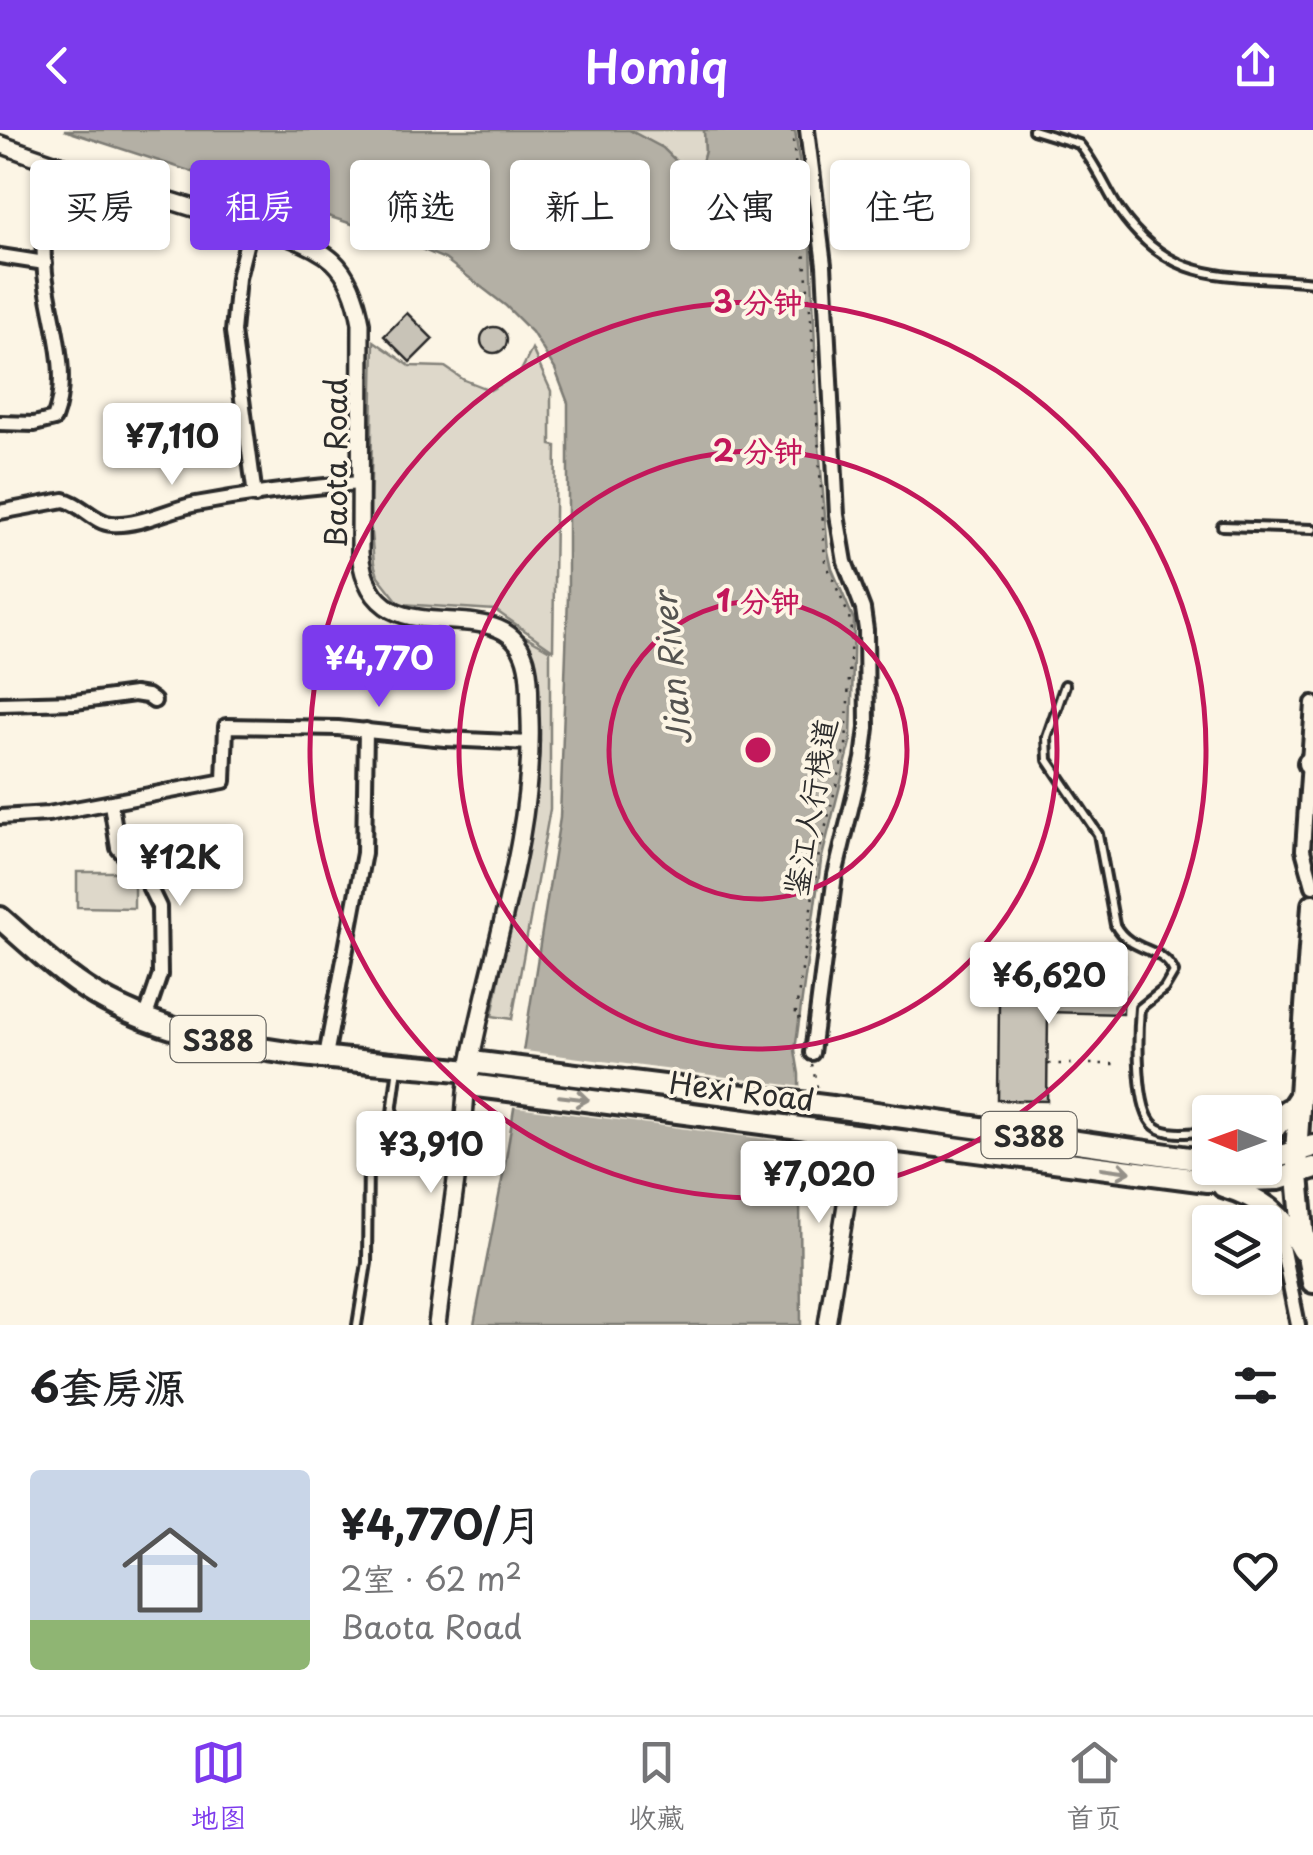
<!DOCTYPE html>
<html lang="zh">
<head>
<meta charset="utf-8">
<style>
	body { margin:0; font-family:"Playpen Sans","LXGW WenKai TC",sans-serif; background:#f6f6f6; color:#202124; height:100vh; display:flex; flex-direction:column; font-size:38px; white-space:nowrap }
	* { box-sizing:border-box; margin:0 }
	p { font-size:32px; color:#757577 }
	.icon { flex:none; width:55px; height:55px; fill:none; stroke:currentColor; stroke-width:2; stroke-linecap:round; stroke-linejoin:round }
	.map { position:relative; height:1195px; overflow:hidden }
	.drawer { display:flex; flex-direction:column; background:#fff; flex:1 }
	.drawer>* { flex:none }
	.hud { position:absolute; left:30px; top:30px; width:1255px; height:90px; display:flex; gap:20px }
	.needle { width:65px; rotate:271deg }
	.tools { position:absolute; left:1192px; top:965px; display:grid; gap:20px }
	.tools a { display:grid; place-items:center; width:90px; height:90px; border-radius:10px; background:#fff; box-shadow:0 2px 8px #0004; font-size:50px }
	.price { position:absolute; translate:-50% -85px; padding:0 22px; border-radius:10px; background:#fff; color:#222; font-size:32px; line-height:65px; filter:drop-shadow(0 2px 5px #0008) }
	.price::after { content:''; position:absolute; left:50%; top:60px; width:30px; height:22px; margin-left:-15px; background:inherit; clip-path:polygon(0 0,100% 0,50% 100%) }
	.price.selected { background:#7c3aed; color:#fff }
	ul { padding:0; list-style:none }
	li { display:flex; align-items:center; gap:30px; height:250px; padding:0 30px }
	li+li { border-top:2px solid #e0e0e0 }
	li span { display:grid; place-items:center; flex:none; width:280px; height:200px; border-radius:10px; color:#555 }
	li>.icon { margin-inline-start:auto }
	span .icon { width:120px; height:120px; fill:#fffc; stroke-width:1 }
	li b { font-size:42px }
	h2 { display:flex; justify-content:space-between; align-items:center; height:120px; padding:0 30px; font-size:42px }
	.chip { padding:0 35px; border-radius:10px; background:#fff; box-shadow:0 2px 8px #0004; font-size:35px; line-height:90px }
	.chip.selected { background:#7c3aed; color:#fff }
	header { display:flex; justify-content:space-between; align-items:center; height:130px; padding:0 30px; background:#7c3aed; color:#fff; font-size:45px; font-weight:600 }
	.dock { display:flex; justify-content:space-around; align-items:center; height:140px; border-top:2px solid #e0e0e0; background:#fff; font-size:28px; color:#757577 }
	.dock a { display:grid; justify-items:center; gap:5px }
	.dock .selected { color:#7c3aed }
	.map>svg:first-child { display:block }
</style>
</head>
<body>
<header><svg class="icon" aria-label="back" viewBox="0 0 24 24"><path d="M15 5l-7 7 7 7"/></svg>Homiq<svg class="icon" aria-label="share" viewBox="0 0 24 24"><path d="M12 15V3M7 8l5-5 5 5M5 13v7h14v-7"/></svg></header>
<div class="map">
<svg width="1313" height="1195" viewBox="0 0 1313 1195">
	<rect width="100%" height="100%" fill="#fcf5e5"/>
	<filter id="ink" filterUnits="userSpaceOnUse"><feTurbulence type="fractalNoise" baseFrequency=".01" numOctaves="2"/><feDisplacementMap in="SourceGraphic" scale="20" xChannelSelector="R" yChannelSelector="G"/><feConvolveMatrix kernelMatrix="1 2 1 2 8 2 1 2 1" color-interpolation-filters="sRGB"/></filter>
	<g filter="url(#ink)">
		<g fill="#ded8ca" stroke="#84827a" stroke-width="2.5">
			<path d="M629,0H704L705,21L700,43L684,39Z"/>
			<path d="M374,211L410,236L445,237L464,250L490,260L520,243L532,219L551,261V315L556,316L553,520L495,480L400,474L378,446L374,433L370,393Z"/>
			<path d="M511,498L550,520V679L512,889L492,886L537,659L540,611L535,528Z"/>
			<path d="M77,742H134V778L77,777Z"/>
		</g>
		<path fill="#b4b0a5" stroke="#7d7b74" stroke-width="2.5" d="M64,0H629L663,18L684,39L699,43L705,21L704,0H795L811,117L819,316L828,421L832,439L854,490L851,612L821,731L795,920L799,944L801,1195H474L505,1035L560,688L568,466V273L555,239L532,202L506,176L445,129L398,109Z"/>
		<path fill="#fcf5e5" d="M518,920L804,957L805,1014L509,976Z"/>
		<g fill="#c8c3b7" stroke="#2b2b2b" stroke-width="2.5">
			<path d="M407,183L433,209L410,232L384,206Z"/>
			<circle cx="494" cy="210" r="13"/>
			<path d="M1048,839L1124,840L1123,884L1048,882L1047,971L998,970L999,872L1048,873Z"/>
		</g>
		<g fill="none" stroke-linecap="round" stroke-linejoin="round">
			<defs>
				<g id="service">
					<path d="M1033,0L1079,14C1096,34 1105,58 1119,80C1173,158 1230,143 1313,152"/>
					<path d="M1222,396L1313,399"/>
					<path d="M1065,555L1047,607L1048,630L1098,704L1115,795C1131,824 1162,815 1174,842L1164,859L1140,878C1138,902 1135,981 1155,996C1168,1007 1194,1002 1210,1001"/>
					<path d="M1265,988L1284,974"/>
					<path d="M357,1195L367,1133L368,1028L389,1006L398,937"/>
				</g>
				<g id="minor">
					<path d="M807,0L824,135L837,385L845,432L863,479L866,500L867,598L863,629L835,745L812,923"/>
					<path d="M251,95L238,148L233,202L255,366"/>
					<path d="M0,126L45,133"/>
					<path d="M0,293L34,294L54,289C72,242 50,189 45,143C41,107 46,69 55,35"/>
					<path d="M0,382L64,370C82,374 94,393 112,394C139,396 170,379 196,374C251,364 304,357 360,353"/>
					<path d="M1313,573L1303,720L1313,756"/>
					<path d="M0,574L75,572L134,564L147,566L154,571"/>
					<path d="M111,674L118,718L146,750L159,777L160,845L145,889"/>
					<path d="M0,687L48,684L224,651L226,596L338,598L445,609L531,613"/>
					<path d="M326,926L364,723L366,600"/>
					<path d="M1270,1084L1282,1116L1298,1195"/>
				</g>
				<g id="tertiary">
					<path d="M0,14C72,41 146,63 219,86C252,96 308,108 333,131C350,147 357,170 361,193L360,423C372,541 509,447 527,536C531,553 529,572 530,589C534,709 490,823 469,939C465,961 465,985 462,1007C453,1070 445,1132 437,1195"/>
					<path d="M827,1195L857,1005"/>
				</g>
				<g id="primary">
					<path d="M1309,633L1313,634"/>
					<path d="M1313,775L1296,1023L1303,1101L1313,1152"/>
					<path d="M0,788C31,815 61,844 96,865C202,927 348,928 469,941L480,933"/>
					<path d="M848,979L1210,1031"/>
					<path d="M846,1004L1207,1051L1279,1049L1313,1038"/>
					<path d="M1265,1009L1288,984L1300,966"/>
					<path d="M1265,1031L1313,1016"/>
					<path d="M1223,1056C1260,1067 1285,1086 1302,1120"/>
				</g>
			</defs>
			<use href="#service" stroke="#2b2b2b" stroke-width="14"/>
			<use href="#minor" stroke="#2b2b2b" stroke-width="20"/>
			<use href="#tertiary" stroke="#2b2b2b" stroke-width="22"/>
			<use href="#primary" stroke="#2b2b2b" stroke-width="28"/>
			<g stroke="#2b2b2b" stroke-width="2.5" stroke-dasharray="2.5 8" stroke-linecap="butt">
				<path d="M792,0L812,200L825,431L849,486L851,501L846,617L819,723L795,888H804"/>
				<path d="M812,934L818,961"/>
				<path d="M1048,934H1115"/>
				<path d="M1024,983H1040L1059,993"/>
			</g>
			<use href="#service" stroke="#fcf5e5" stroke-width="6"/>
			<use href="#minor" stroke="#fcf5e5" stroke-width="12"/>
			<use href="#tertiary" stroke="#fcf5e5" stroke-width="15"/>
			<use href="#primary" stroke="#fcf5e5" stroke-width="20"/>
			<defs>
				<g id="primary-bridge">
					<path d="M480,933L848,979"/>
					<path d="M477,956L846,1004"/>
				</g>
			</defs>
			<use href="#primary-bridge" stroke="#2b2b2b" stroke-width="28" stroke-linecap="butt"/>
			<use href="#primary-bridge" stroke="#fcf5e5" stroke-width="20"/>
		</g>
		<defs><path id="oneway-shaft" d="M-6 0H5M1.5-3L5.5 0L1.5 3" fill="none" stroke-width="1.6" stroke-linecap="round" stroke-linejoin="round" transform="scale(2.5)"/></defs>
		<g stroke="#949088">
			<use href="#oneway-shaft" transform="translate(574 968) rotate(7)"/>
			<use href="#oneway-shaft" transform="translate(1116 1040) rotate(8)"/>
		</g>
	</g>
	<g fill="none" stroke="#c2185b" stroke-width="5">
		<circle cx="758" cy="620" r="149"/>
		<circle cx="758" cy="620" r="299"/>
		<circle cx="758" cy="620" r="448"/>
	</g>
	<g text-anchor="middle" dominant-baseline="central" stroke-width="8" stroke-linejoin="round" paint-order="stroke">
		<g fill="#fcf5e5" stroke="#6a6863" stroke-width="2.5">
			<rect x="170.5" y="886" width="95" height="46" rx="8"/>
			<rect x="981.5" y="982" width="95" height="46" rx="8"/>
		</g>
		<g font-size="28" font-weight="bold" fill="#2b2b2b">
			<text x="218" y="909">S388</text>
			<text x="1029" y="1005">S388</text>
		</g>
		<g font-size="30" fill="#2b2b2b" stroke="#fcf5e5">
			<text transform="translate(334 333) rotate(-90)">Baota Road</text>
			<text transform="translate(809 677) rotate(-80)">鉴江人行栈道</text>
			<text transform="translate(742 960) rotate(7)">Hexi Road</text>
		</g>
		<g font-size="32" font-style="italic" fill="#545350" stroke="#fcf5e5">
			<text transform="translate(671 539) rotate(-96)">Jian River</text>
		</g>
	</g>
	<circle cx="758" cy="620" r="15" fill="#c2185b" stroke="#fcf5e5" stroke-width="5"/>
	<g font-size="30" text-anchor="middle" font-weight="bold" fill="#c2185b" stroke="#fcf5e5" stroke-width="8" stroke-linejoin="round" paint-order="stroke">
		<text x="758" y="183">3 分钟</text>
		<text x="758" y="332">2 分钟</text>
		<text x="758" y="482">1 分钟</text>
	</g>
</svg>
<div class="tools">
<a><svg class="needle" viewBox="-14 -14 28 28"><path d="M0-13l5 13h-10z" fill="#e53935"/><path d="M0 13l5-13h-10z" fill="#757577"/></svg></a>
<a><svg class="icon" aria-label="layers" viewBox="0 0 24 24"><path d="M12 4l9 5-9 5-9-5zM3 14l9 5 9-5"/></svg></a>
</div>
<b class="price" style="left:172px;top:358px">¥7,110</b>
<b class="price selected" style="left:379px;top:580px">¥4,770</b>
<b class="price" style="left:180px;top:779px">¥12K</b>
<b class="price" style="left:1049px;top:897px">¥6,620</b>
<b class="price" style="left:431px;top:1066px">¥3,910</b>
<b class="price" style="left:819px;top:1096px">¥7,020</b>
<div class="hud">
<a class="chip">买房</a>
<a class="chip selected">租房</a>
<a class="chip">筛选</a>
<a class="chip">新上</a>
<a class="chip">公寓</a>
<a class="chip">住宅</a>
</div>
</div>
<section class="drawer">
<h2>6套房源<svg class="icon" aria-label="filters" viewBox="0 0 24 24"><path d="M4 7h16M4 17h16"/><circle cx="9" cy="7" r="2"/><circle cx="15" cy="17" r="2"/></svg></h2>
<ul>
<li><span style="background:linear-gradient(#c9d6e8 75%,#8fb573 0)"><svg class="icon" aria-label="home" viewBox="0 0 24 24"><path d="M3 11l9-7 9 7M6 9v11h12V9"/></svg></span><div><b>¥4,770/月</b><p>2室 · 62 m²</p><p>Baota Road</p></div><svg class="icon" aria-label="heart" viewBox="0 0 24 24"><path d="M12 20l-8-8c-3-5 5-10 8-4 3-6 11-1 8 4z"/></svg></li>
</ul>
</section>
<nav class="dock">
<a class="selected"><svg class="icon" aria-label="map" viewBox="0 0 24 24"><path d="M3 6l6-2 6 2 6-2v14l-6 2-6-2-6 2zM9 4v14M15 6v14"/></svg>地图</a>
<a><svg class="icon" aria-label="saved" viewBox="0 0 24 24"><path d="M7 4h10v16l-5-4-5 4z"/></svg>收藏</a>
<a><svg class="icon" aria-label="home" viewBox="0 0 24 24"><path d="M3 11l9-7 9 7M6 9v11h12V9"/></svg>首页</a>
</nav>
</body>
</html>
